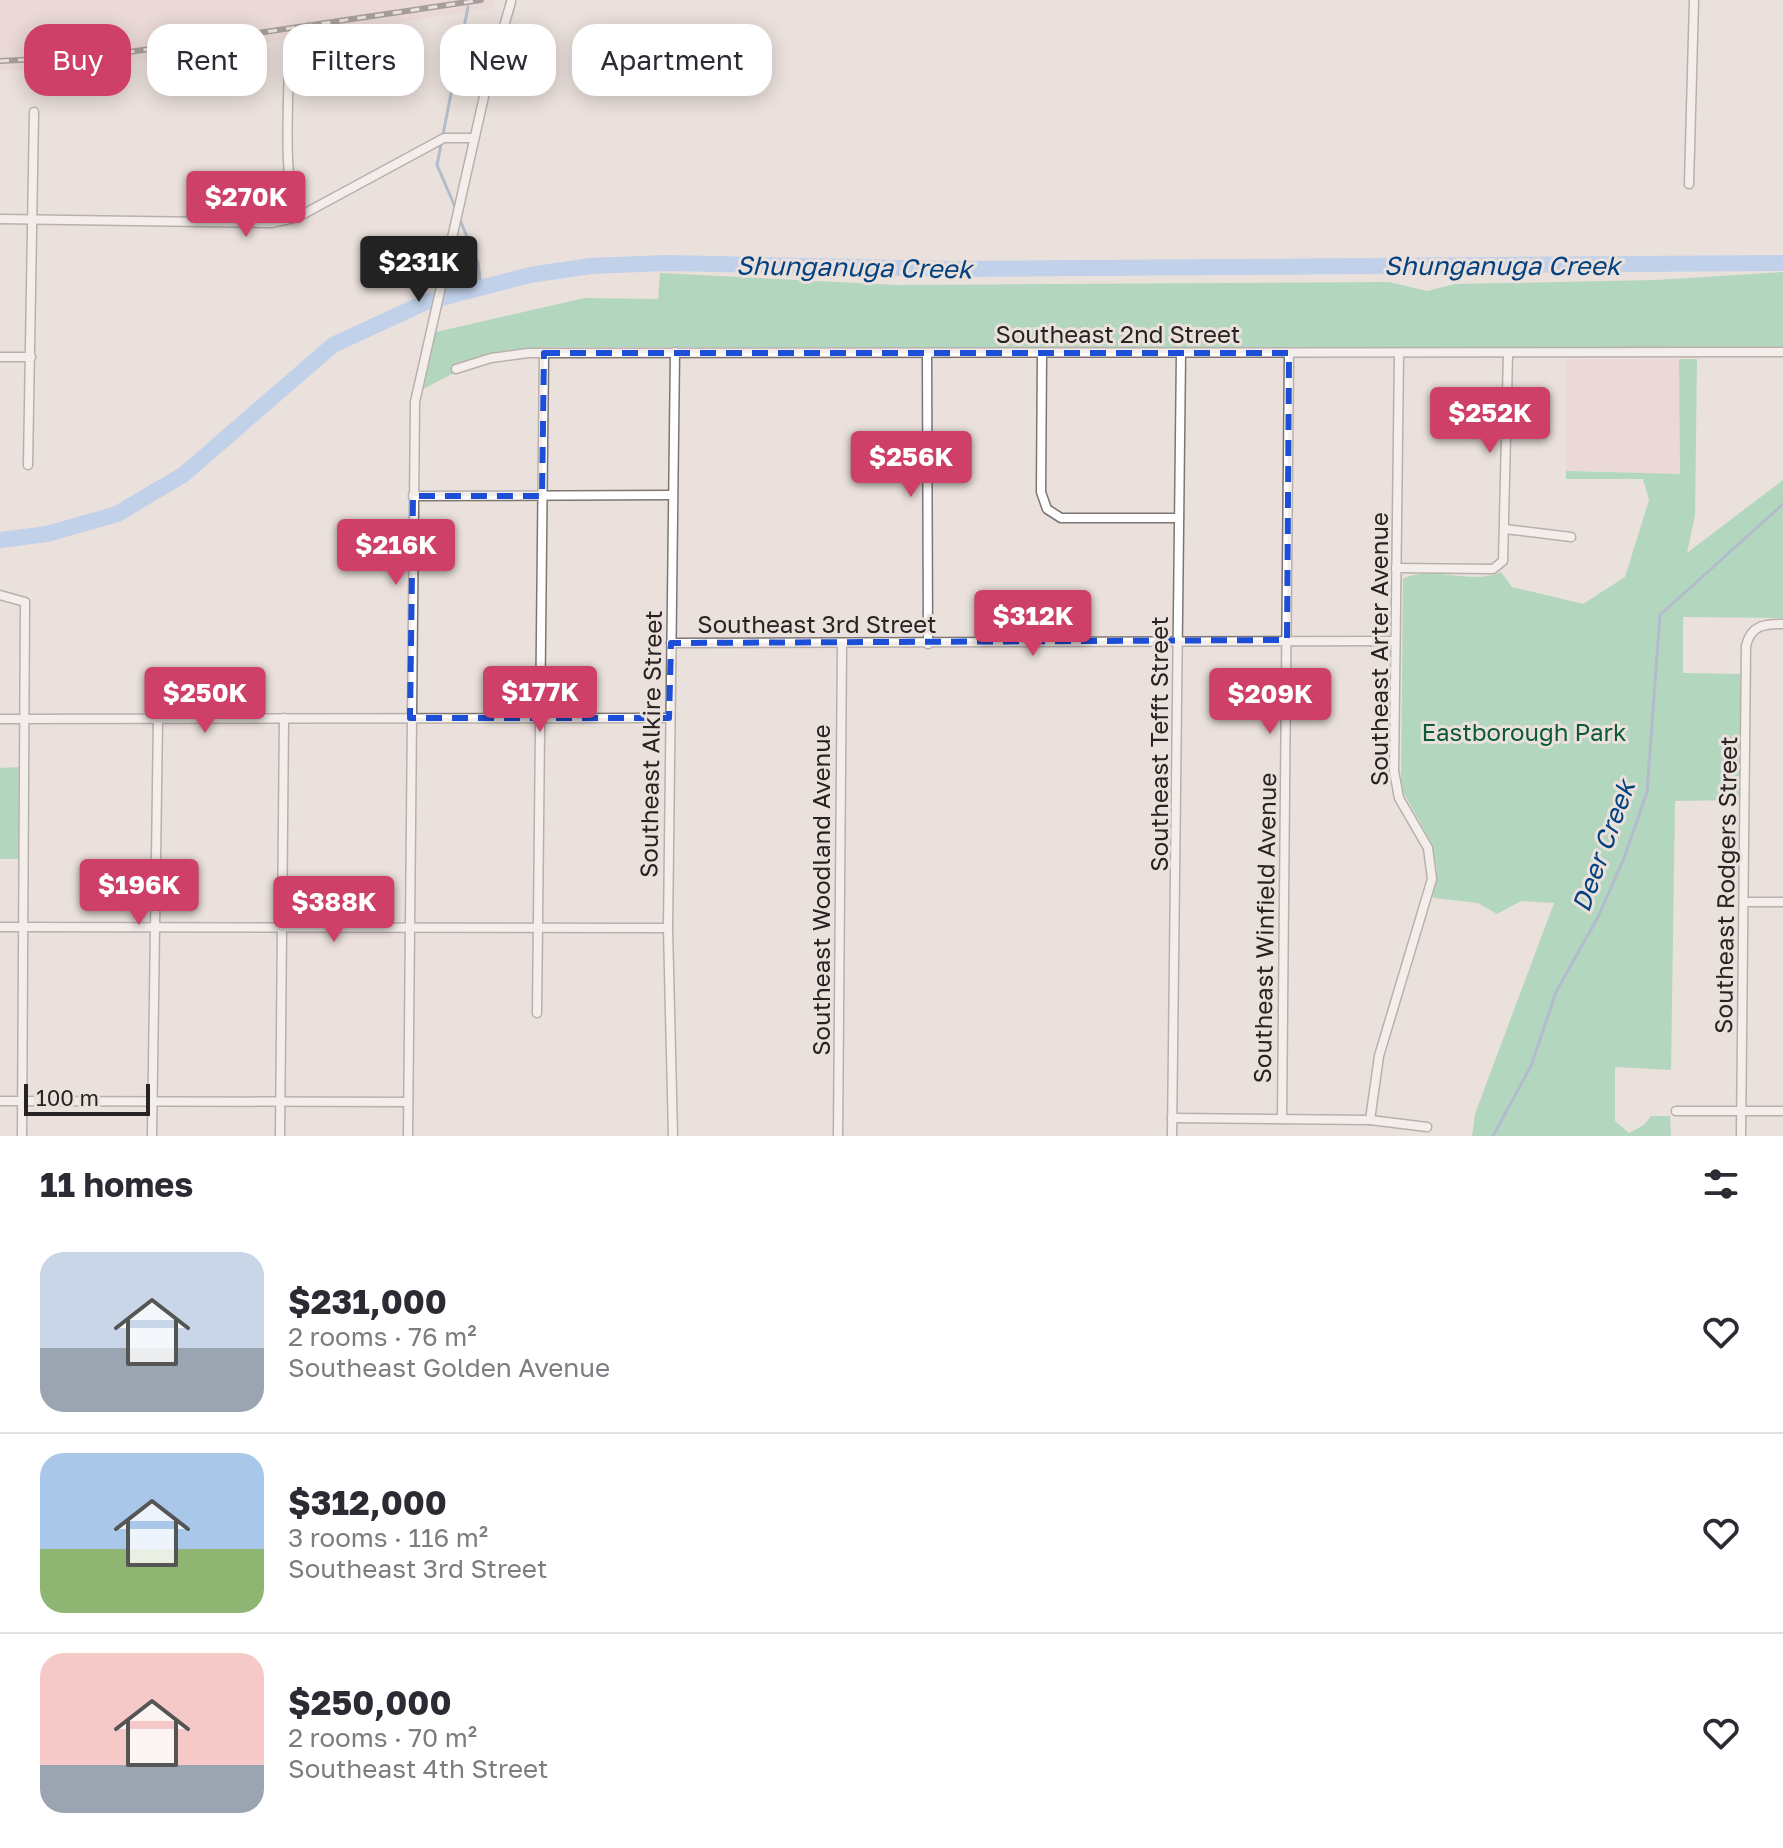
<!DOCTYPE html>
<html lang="en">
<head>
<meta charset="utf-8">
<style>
	body { margin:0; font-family:"Golos Text",sans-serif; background:#f7f7f7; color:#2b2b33; height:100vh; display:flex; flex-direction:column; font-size:30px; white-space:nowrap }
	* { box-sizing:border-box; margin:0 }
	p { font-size:26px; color:#7c7c81 }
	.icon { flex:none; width:44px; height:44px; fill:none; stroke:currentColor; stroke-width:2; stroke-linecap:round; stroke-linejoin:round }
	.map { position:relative; height:1136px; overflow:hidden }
	.drawer { display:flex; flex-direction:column; background:#fff; flex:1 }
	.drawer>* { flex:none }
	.top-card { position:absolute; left:24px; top:24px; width:800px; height:72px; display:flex; gap:16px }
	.scale { position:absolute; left:24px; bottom:20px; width:126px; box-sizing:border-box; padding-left:8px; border:4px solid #272322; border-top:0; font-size:22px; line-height:28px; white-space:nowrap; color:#272322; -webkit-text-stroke:6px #eae0dc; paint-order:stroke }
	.price { position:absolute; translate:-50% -68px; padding:0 18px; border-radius:8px; background:#ce4067; color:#fff; font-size:26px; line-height:52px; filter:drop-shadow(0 2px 4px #0008) }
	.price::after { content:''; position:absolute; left:50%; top:48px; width:24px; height:18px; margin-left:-12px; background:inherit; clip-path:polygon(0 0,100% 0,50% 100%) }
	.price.current { background:#222; color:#fff }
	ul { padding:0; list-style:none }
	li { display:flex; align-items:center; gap:24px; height:200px; padding:0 40px }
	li+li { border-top:2px solid #e1e1e2 }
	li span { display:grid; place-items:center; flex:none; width:224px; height:160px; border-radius:24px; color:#555 }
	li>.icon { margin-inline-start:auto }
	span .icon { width:96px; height:96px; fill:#fffc; stroke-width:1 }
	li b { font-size:34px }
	h2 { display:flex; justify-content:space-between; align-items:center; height:96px; padding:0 40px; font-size:34px }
	.tag { padding:0 28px; border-radius:24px; background:#fff; box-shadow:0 4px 20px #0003; font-size:28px; line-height:72px }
	.tag.current { background:#ce4067; color:#fff }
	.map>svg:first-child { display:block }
</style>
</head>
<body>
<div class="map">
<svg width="1783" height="1136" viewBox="0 0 1783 1136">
	<rect width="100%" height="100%" fill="#eae0dc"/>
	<g fill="#ecd1cf">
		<path d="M0,0H494L495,8L121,64L0,71Z"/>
		<path d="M1567,359H1679L1681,474L1566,471Z"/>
	</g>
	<g fill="#72ca99">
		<path d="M1783,272V348L548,347C515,349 482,351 453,367L454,373L423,389L436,332L585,298L658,299L660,273L898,285L1389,282L1427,291L1455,284L1656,280Z"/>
		<path d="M1679,359H1697L1695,515L1687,553L1783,480V618L1683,617V673L1740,674V800L1675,801L1671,1070L1615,1067V1121L1629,1133L1644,1125L1651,1116H1670L1671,1136H1472L1475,1114L1554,903L1521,901L1497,914L1478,903L1433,898L1437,869L1432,844L1401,788L1403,579C1431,564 1471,586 1501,572L1512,587L1583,604L1625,577L1649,500L1643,479H1566V471L1680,474Z"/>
		<path d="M21,767L22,859H0V768Z"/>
	</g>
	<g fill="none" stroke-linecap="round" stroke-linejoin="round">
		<g stroke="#7090b9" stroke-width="3">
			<path d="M456,209L437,165L468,7"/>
			<path d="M460,220L478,263L481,288"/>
			<path d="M1493,1136L1531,1066L1556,992L1598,917L1624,858L1647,792L1660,615L1783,504"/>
		</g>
		<path stroke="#90bffa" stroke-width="16" d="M0,540L47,534L117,514L183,475L333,345L426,302L530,275L590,266L666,263L948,269L1783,263"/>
		<defs>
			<g id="minor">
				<path d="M289,58C289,98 282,183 298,217"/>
				<path d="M1689,184L1694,0"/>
				<path d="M0,219L272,223L298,217L444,138H474"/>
				<path d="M927,353L928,644"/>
				<path d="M1042,353L1041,492L1047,509L1061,518H1179"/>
				<path d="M0,357H31"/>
				<path d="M456,369L491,358L528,353L1783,352"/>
				<path d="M28,465L34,112"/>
				<path d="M413,496L673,495"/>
				<path d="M1505,529L1571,537"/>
				<path d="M1396,568L1493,569L1503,561L1508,354"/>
				<path d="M0,595L25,602L22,1136"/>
				<path d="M671,643L1395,641"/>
				<path d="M0,719L669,718"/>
				<path d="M1746,902H1783"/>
				<path d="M0,927L668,928"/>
				<path d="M537,1013L544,353"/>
				<path d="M0,1101L408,1102"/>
				<path d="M1676,1111H1783"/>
				<path d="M1172,1118L1370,1120L1427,1127"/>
				<path d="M1282,1119L1289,353"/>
				<path d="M1370,1120L1379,1056L1432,879L1428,848L1399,798L1394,771L1399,353"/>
				<path d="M152,1136L158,719"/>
				<path d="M280,1136L284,718"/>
				<path d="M408,1136L415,402L485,92L511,2"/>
				<path d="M673,1136L668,928L675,352"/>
				<path d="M838,1136L842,644"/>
				<path d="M1172,1136L1181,353"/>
				<path d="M1741,1136L1746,646C1751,625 1764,624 1783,624"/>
			</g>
		</defs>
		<use href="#minor" stroke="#7e7672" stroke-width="11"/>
		<use href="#minor" stroke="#fff" stroke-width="8"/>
		<defs>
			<path id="rail" d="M0,61L102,56L481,0"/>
		</defs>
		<use href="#rail" stroke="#534e4c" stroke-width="6"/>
		<use href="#rail" stroke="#eae0dc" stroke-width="3" stroke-dasharray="9" stroke-linecap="butt"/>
	</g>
	<path d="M0 0H1783V1136H0ZM544,353H1289L1287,640L671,643L669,718H410L413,496H542Z" fill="#eae0dc" fill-opacity=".55" fill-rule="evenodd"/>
	<path fill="none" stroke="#1d4ed8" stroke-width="6" stroke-dasharray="16 10" stroke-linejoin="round" d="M544,353H1289L1287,640L671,643L669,718H410L413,496H542Z"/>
	<g text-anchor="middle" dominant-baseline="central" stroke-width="6" stroke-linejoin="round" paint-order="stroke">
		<g font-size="24" fill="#272322" stroke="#eae0dc">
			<text x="1118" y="333">Southeast 2nd Street</text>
			<text x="817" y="623">Southeast 3rd Street</text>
			<text transform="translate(1378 649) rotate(-90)">Southeast Arter Avenue</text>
			<text transform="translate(650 744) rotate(-89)">Southeast Alkire Street</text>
			<text transform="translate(1158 744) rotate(-90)">Southeast Tefft Street</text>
			<text transform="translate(1725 885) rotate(-89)">Southeast Rodgers Street</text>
			<text transform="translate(820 890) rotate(-90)">Southeast Woodland Avenue</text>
			<text transform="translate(1264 928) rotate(-89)">Southeast Winfield Avenue</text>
		</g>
		<g font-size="24" fill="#0c5a37" stroke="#eae0dc">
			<text x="1524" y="731">Eastborough Park</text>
		</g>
		<g font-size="26" font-style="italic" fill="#024281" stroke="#eae0dc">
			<text x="1502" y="265">Shunganuga Creek</text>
			<text transform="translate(854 267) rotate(1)">Shunganuga Creek</text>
			<text transform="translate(1603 846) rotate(-70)">Deer Creek</text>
		</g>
	</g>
</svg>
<div class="scale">100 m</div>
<b class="price" style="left:246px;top:239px">$270K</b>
<b class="price current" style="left:419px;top:304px">$231K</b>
<b class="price" style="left:1490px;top:455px">$252K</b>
<b class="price" style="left:911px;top:499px">$256K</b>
<b class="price" style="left:396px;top:587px">$216K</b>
<b class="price" style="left:1033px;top:658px">$312K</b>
<b class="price" style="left:540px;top:734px">$177K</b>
<b class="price" style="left:205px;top:735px">$250K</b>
<b class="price" style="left:1270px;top:736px">$209K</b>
<b class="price" style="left:139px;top:927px">$196K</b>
<b class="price" style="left:334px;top:944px">$388K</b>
<div class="top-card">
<a class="tag current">Buy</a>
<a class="tag">Rent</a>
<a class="tag">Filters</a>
<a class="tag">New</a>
<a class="tag">Apartment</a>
</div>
</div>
<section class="drawer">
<h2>11 homes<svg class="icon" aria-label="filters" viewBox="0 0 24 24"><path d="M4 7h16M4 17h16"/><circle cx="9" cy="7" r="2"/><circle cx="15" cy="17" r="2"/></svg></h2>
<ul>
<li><span style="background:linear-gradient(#c9d6e8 60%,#9aa5b1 0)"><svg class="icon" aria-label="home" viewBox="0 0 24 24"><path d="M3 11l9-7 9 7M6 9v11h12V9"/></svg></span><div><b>$231,000</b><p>2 rooms · 76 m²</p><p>Southeast Golden Avenue</p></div><svg class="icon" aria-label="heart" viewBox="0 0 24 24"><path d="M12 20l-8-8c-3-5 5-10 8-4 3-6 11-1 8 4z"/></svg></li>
<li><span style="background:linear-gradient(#a9c7e8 60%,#8fb573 0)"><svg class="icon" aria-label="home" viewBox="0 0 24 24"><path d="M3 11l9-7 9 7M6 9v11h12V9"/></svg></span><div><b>$312,000</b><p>3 rooms · 116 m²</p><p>Southeast 3rd Street</p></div><svg class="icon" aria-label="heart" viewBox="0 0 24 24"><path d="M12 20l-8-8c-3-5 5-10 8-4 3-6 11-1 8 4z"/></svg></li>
<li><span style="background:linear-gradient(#f6c9c9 70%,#9aa5b1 0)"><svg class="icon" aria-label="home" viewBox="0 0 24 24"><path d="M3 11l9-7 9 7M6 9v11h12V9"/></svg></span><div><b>$250,000</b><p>2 rooms · 70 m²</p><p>Southeast 4th Street</p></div><svg class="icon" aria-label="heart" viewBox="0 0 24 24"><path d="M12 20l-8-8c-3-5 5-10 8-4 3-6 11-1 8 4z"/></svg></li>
</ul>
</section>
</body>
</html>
